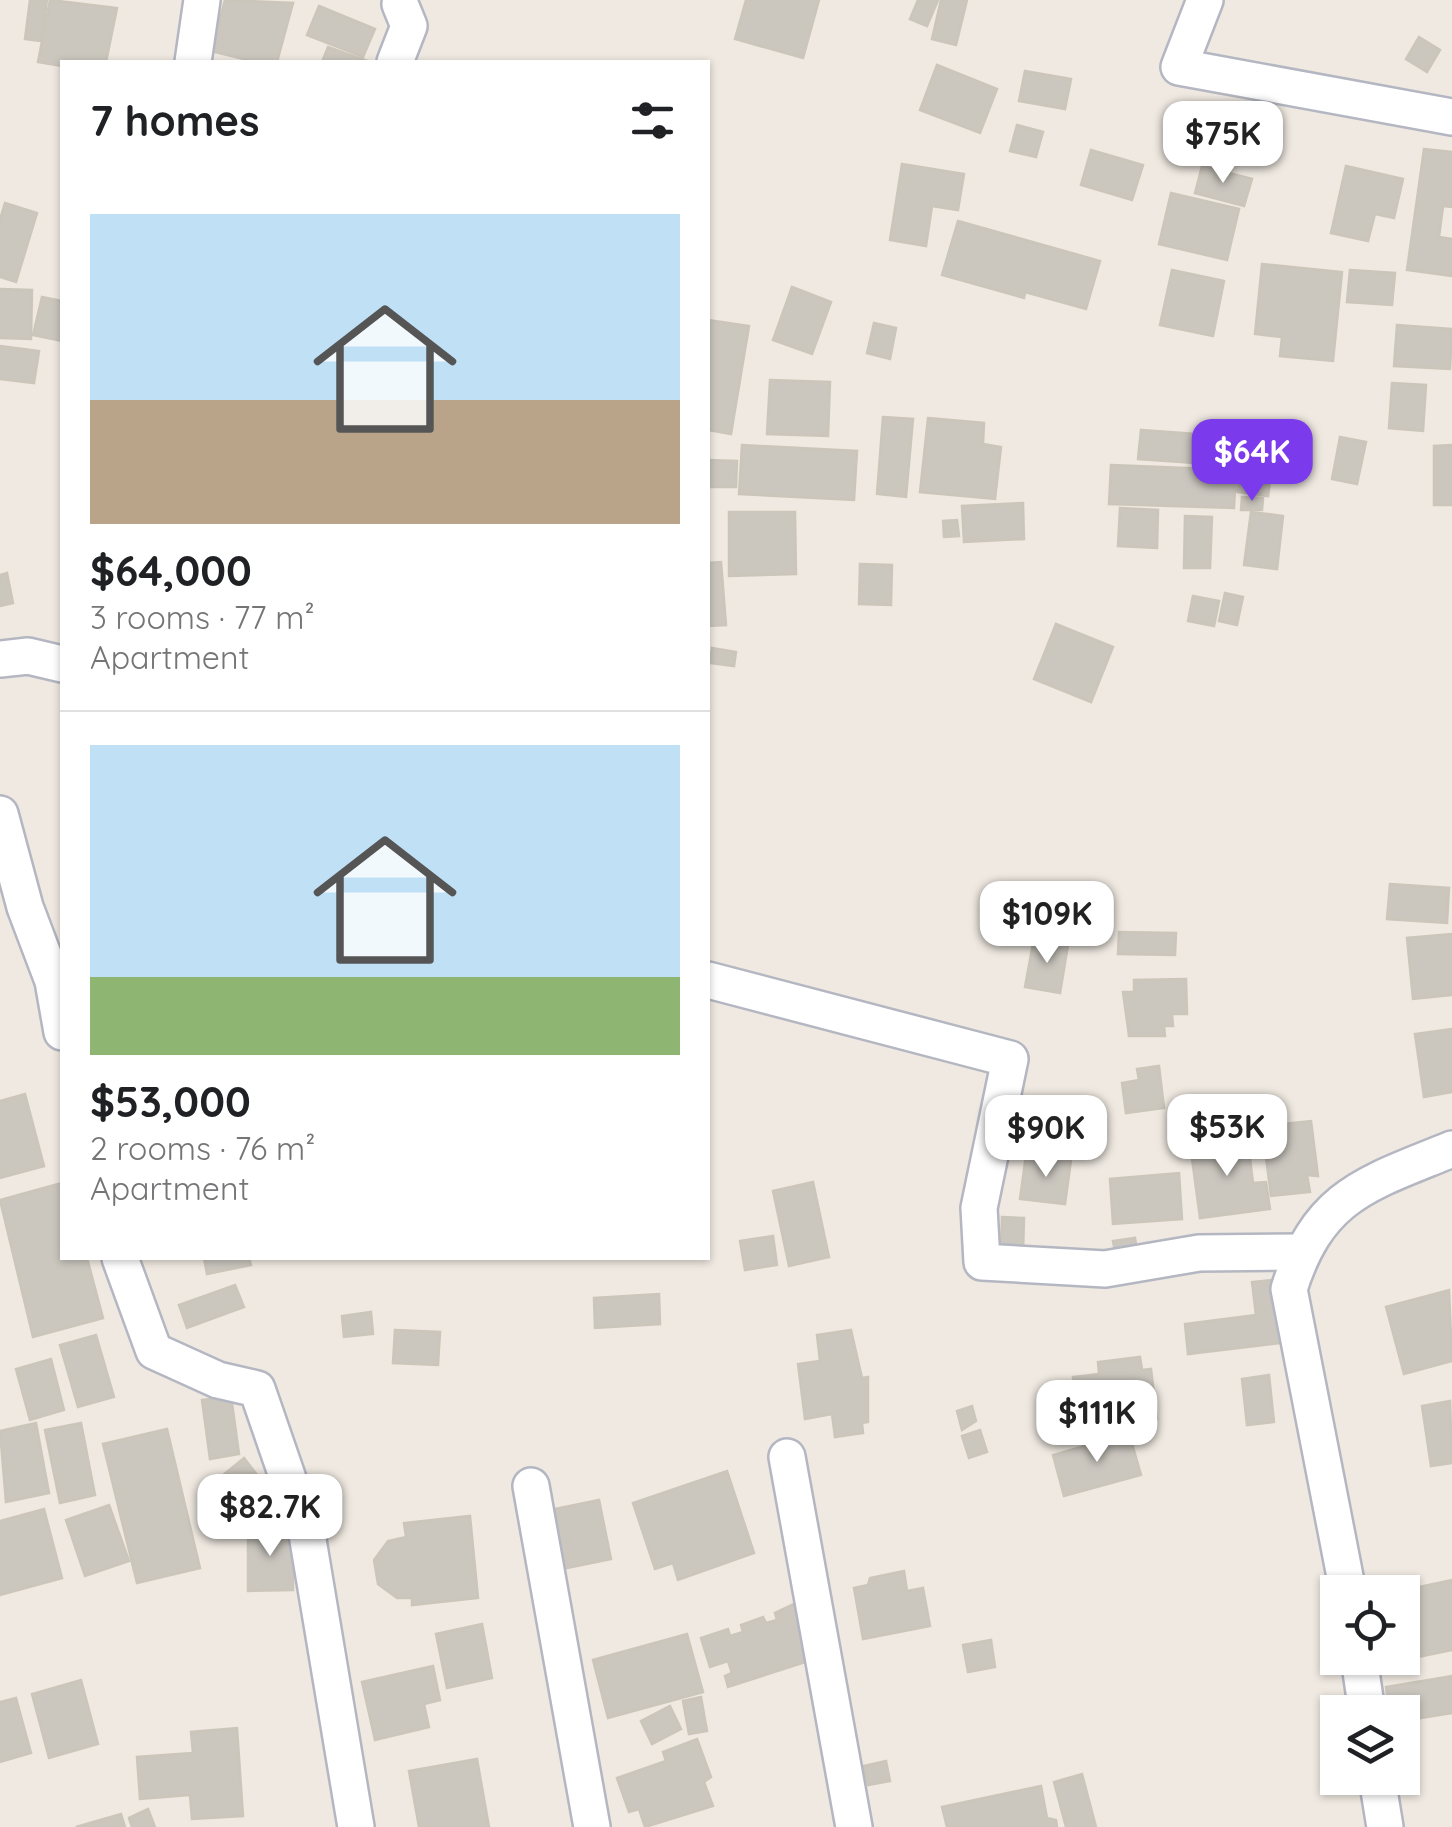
<!DOCTYPE html>
<html lang="en">
<head>
<meta charset="utf-8">
<style>
	body { margin:0; font-family:Quicksand,sans-serif; background:#f6f6f6; color:#202124; height:100vh; display:flex; flex-direction:column; font-size:38px; white-space:nowrap }
	* { box-sizing:border-box; margin:0 }
	p { font-size:32px; color:#757577 }
	.icon { flex:none; width:55px; height:55px; fill:none; stroke:currentColor; stroke-width:2; stroke-linecap:round; stroke-linejoin:round }
	.map { position:relative; flex:1; overflow:hidden }
	.side { position:absolute; left:60px; top:60px; width:650px; height:1200px; display:flex; flex-direction:column; background:#fff; border-radius:0px; box-shadow:0 2px 8px #0004 }
	.side>* { flex:none }
	.controls { position:absolute; left:1320px; top:1575px; display:grid; gap:20px }
	.controls a { display:grid; place-items:center; width:100px; height:100px; border-radius:0px; background:#fff; box-shadow:0 2px 8px #0004; font-size:50px }
	.price { position:absolute; translate:-50% -85px; padding:0 22px; border-radius:20px; background:#fff; color:#222; font-size:32px; line-height:65px; filter:drop-shadow(0 2px 5px #0008) }
	.price::after { content:''; position:absolute; left:50%; top:60px; width:30px; height:22px; margin-left:-15px; background:inherit; clip-path:polygon(0 0,100% 0,50% 100%) }
	.price.active { background:#7c3aed; color:#fff }
	ul { padding:0; list-style:none }
	li { display:grid; align-content:center; gap:20px; height:530px; padding:0 30px }
	li+li { border-top:2px solid #e0e0e0 }
	li span { display:grid; place-items:center; height:310px; border-radius:0px; color:#555 }
	li>.icon { margin-inline-start:auto }
	span .icon { width:180px; height:180px; fill:#fffc; stroke-width:1 }
	li b { font-size:42px }
	h2 { display:flex; justify-content:space-between; align-items:center; height:120px; padding:0 30px; font-size:42px }
	.map>svg:first-child { display:block }
</style>
</head>
<body>
<div class="map">
<svg width="1452" height="1827" viewBox="0 0 1452 1827">
	<rect width="100%" height="100%" fill="#efe9e1"/>
	<g fill="#cbc7bf" stroke="#cbc5ba" stroke-width="2.5">
		<path d="M30,0H47L41,41L25,39Z"/>
		<path d="M50,0L117,8L106,62H62V66L38,62Z"/>
		<path d="M225,0L293,3L277,62H256L211,51Z"/>
		<path d="M746,0H819L803,58L735,39Z"/>
		<path d="M918,0H938L927,26L910,19Z"/>
		<path d="M941,0H967L956,45L932,39Z"/>
		<path d="M319,6L375,29L363,57L307,35Z"/>
		<path d="M1419,37L1440,50L1427,72L1406,59Z"/>
		<path d="M328,47L370,62H322Z"/>
		<path d="M937,65L997,89L980,133L920,110Z"/>
		<path d="M1025,71L1071,79L1065,109L1019,101Z"/>
		<path d="M1017,125L1043,132L1036,157L1010,151Z"/>
		<path d="M1424,149L1452,152V207L1443,206L1439,237L1452,239V276L1407,270Z"/>
		<path d="M1091,150L1143,165L1132,200L1081,185Z"/>
		<path d="M902,164L964,174L958,210L932,206L926,246L890,240Z"/>
		<path d="M1202,166L1252,179L1244,206L1195,193Z"/>
		<path d="M1346,166L1403,179L1394,218L1375,214L1368,241L1331,233Z"/>
		<path d="M1171,193L1239,209L1227,260L1159,244Z"/>
		<path d="M5,203L37,213L16,282L0,277V220Z"/>
		<path d="M958,221L1100,261L1086,309L1025,292L1024,298L942,275Z"/>
		<path d="M1262,264L1342,272L1333,361L1280,356L1282,337L1255,334Z"/>
		<path d="M1172,270L1224,281L1213,336L1160,325Z"/>
		<path d="M1350,270L1395,273L1392,305L1347,302Z"/>
		<path d="M792,287L831,302L812,354L773,340Z"/>
		<path d="M0,289L32,290L31,339L0,338Z"/>
		<path d="M42,297L62,301V341L33,335Z"/>
		<path d="M708,320L749,326L731,434L708,430Z"/>
		<path d="M874,323L896,328L890,359L867,353Z"/>
		<path d="M1397,325L1452,329L1450,369L1394,366Z"/>
		<path d="M0,346L39,351L34,383L0,379Z"/>
		<path d="M770,380L830,382L828,436L767,434Z"/>
		<path d="M1392,383L1426,385L1423,431L1389,428Z"/>
		<path d="M883,417L913,419L906,497L877,494Z"/>
		<path d="M928,418L984,423L983,444L1001,447L995,499L920,492Z"/>
		<path d="M1141,430L1238,437L1237,466L1138,459Z"/>
		<path d="M1340,437L1366,442L1357,484L1332,479Z"/>
		<path d="M1253,438L1280,441L1276,477L1248,474Z"/>
		<path d="M742,445L857,451L854,500L739,494Z"/>
		<path d="M1452,445V505H1434V446Z"/>
		<path d="M708,460L737,461L736,487H708Z"/>
		<path d="M1111,465L1236,470L1234,508L1109,504Z"/>
		<path d="M1239,477L1270,481L1268,496L1237,492Z"/>
		<path d="M1242,497L1263,498L1262,510H1241Z"/>
		<path d="M1023,503L1024,539L964,542L962,506Z"/>
		<path d="M1120,508L1158,510L1157,548L1118,546Z"/>
		<path d="M729,512H795L796,574L729,576Z"/>
		<path d="M1251,512L1283,516L1277,569L1244,565Z"/>
		<path d="M1185,516L1212,517L1210,568H1184Z"/>
		<path d="M957,520L959,536L944,537L943,521Z"/>
		<path d="M721,562L726,625L708,626V563Z"/>
		<path d="M860,564L892,565L891,605L859,604Z"/>
		<path d="M7,573L13,603L0,606V575Z"/>
		<path d="M1225,593L1243,597L1237,625L1219,621Z"/>
		<path d="M1193,596L1219,601L1214,626L1188,621Z"/>
		<path d="M1056,624L1113,647L1091,702L1034,679Z"/>
		<path d="M712,648L736,652L734,666L710,663Z"/>
		<path d="M1390,884L1449,888L1447,923L1387,919Z"/>
		<path d="M1119,932L1176,933L1175,955L1118,954Z"/>
		<path d="M1452,934V995L1413,999L1407,938Z"/>
		<path d="M1034,938L1068,945L1060,993L1025,987Z"/>
		<path d="M1186,979L1187,1014H1172L1173,1026H1164L1165,1036H1129L1123,992H1134V980Z"/>
		<path d="M1452,1029V1092L1424,1097L1415,1034Z"/>
		<path d="M1159,1066L1164,1108L1126,1113L1122,1083L1139,1080L1137,1069Z"/>
		<path d="M25,1094L44,1166L0,1178V1101Z"/>
		<path d="M1311,1121L1318,1176L1307,1175L1310,1192L1271,1196L1262,1126Z"/>
		<path d="M1247,1134L1253,1183L1266,1182L1270,1209L1200,1218L1191,1151L1217,1138Z"/>
		<path d="M1026,1155L1071,1160L1065,1204L1020,1199Z"/>
		<path d="M1179,1173L1182,1219L1113,1224L1110,1179Z"/>
		<path d="M813,1182L829,1257L789,1266L773,1191Z"/>
		<path d="M62,1183V1258H87L103,1318L33,1337L0,1200Z"/>
		<path d="M1002,1217L1024,1218L1023,1253L1001,1252Z"/>
		<path d="M773,1236L777,1265L745,1270L740,1241Z"/>
		<path d="M1135,1238L1138,1255L1116,1258L1113,1241Z"/>
		<path d="M204,1258H249L251,1265L207,1274Z"/>
		<path d="M1272,1280L1281,1343L1188,1354L1185,1324L1256,1315L1252,1282Z"/>
		<path d="M235,1285L244,1307L187,1328L179,1305Z"/>
		<path d="M1449,1290L1452,1361L1404,1374L1386,1307Z"/>
		<path d="M659,1294L660,1324L595,1328L594,1298Z"/>
		<path d="M371,1312L373,1334L344,1337L342,1316Z"/>
		<path d="M395,1330L440,1332L438,1365L393,1363Z"/>
		<path d="M851,1330L862,1378L868,1377V1422L862,1423L863,1433L835,1437L832,1414L805,1419L798,1364L820,1361L817,1335Z"/>
		<path d="M96,1335L114,1397L78,1407L60,1345Z"/>
		<path d="M1140,1357L1142,1370L1151,1369L1157,1419L1079,1428L1073,1377L1099,1374L1098,1362Z"/>
		<path d="M51,1359L64,1410L30,1420L16,1369Z"/>
		<path d="M1269,1375L1274,1422L1247,1425L1242,1379Z"/>
		<path d="M231,1396L239,1454L210,1459L202,1400Z"/>
		<path d="M1450,1401L1452,1463L1431,1466L1422,1406Z"/>
		<path d="M972,1406L976,1421L962,1430L957,1411Z"/>
		<path d="M36,1423L49,1493L6,1502L0,1431Z"/>
		<path d="M81,1423L95,1495L60,1503L45,1430Z"/>
		<path d="M167,1429L200,1568L137,1583L103,1444Z"/>
		<path d="M980,1430L987,1452L969,1458L962,1436Z"/>
		<path d="M1129,1433L1141,1475L1064,1496L1053,1455Z"/>
		<path d="M244,1458L261,1480L238,1497L222,1476Z"/>
		<path d="M727,1471L754,1553L678,1580L673,1563L655,1569L633,1503Z"/>
		<path d="M599,1500L611,1559L562,1569L550,1510Z"/>
		<path d="M109,1505L129,1561L85,1576L66,1520Z"/>
		<path d="M44,1509L62,1578L0,1595V1521Z"/>
		<path d="M470,1516L478,1598L412,1605V1598H397L378,1584L374,1560L388,1541L406,1537L404,1523Z"/>
		<path d="M293,1527V1590L248,1591V1528Z"/>
		<path d="M904,1571L907,1591L923,1588L930,1626L863,1639L854,1588L868,1585L870,1578Z"/>
		<path d="M1452,1580V1650L1418,1657L1405,1590Z"/>
		<path d="M798,1602L815,1659L728,1687L725,1676L732,1673L728,1661L710,1667L701,1638L728,1629L730,1636L743,1632L741,1625L763,1617L766,1623L777,1620L775,1613Z"/>
		<path d="M482,1624L492,1678L447,1688L436,1634Z"/>
		<path d="M687,1634L703,1692L608,1718L593,1660Z"/>
		<path d="M991,1640L995,1667L968,1672L963,1645Z"/>
		<path d="M433,1666L440,1700L424,1704L429,1727L375,1740L362,1682Z"/>
		<path d="M1452,1676V1713L1402,1721V1712H1390L1386,1687Z"/>
		<path d="M81,1680L98,1744L49,1758L32,1694Z"/>
		<path d="M701,1697L707,1731L689,1734L683,1701Z"/>
		<path d="M16,1698L31,1753L0,1762V1702Z"/>
		<path d="M670,1706L681,1729L652,1744L641,1721Z"/>
		<path d="M237,1728L243,1816L192,1819L190,1795L140,1799L137,1757L193,1753L191,1732Z"/>
		<path d="M697,1739L711,1777L704,1782L713,1806L645,1827L639,1809L629,1812L617,1778L666,1761L663,1752Z"/>
		<path d="M477,1759L489,1827H419L409,1771Z"/>
		<path d="M886,1761L890,1781L868,1785L864,1766Z"/>
		<path d="M1082,1774L1096,1827H1066L1054,1782Z"/>
		<path d="M1041,1786L1047,1818L1056,1820L1057,1827H947L942,1807Z"/>
		<path d="M148,1809L155,1827H132L129,1818Z"/>
		<path d="M121,1814L125,1827H76Z"/>
	</g>
	<g fill="none" stroke-linecap="round" stroke-linejoin="round">
		<defs>
			<g id="minor">
				<path d="M1205,0L1179,67L1452,117"/>
				<path d="M193,62L202,0"/>
				<path d="M395,62L409,26L400,4"/>
				<path d="M0,659L28,656L62,664"/>
				<path d="M0,814L25,907L53,981L62,1032"/>
				<path d="M708,980L1010,1059L979,1208L982,1262L1105,1269L1199,1253L1301,1252"/>
				<path d="M120,1258L154,1351L218,1380L257,1389L307,1534L356,1827"/>
				<path d="M787,1457L854,1827"/>
				<path d="M531,1486L592,1827"/>
				<path d="M1348,1592L1289,1289C1319,1194 1367,1184 1452,1149"/>
				<path d="M1359,1658L1367,1712"/>
				<path d="M1377,1778L1385,1827"/>
			</g>
		</defs>
		<use href="#minor" stroke="#b4b7c1" stroke-width="40"/>
		<use href="#minor" stroke="#fff" stroke-width="35"/>
	</g>
</svg>
<div class="controls">
<a><svg class="icon" aria-label="locate" viewBox="0 0 24 24"><circle cx="12" cy="12" r="6"/><path d="M12 2v4M12 18v4M2 12h4M18 12h4"/></svg></a>
<a><svg class="icon" aria-label="layers" viewBox="0 0 24 24"><path d="M12 4l9 5-9 5-9-5zM3 14l9 5 9-5"/></svg></a>
</div>
<b class="price" style="left:1223px;top:186px">$75K</b>
<b class="price active" style="left:1252px;top:504px">$64K</b>
<b class="price" style="left:1047px;top:966px">$109K</b>
<b class="price" style="left:1227px;top:1179px">$53K</b>
<b class="price" style="left:1046px;top:1180px">$90K</b>
<b class="price" style="left:1097px;top:1465px">$111K</b>
<b class="price" style="left:270px;top:1559px">$82.7K</b>
<section class="side">
<h2>7 homes<svg class="icon" aria-label="filters" viewBox="0 0 24 24"><path d="M4 7h16M4 17h16"/><circle cx="9" cy="7" r="2"/><circle cx="15" cy="17" r="2"/></svg></h2>
<ul>
<li><span style="background:linear-gradient(#bfe0f5 60%,#b9a48a 0)"><svg class="icon" aria-label="home" viewBox="0 0 24 24"><path d="M3 11l9-7 9 7M6 9v11h12V9"/></svg></span><div><b>$64,000</b><p>3 rooms · 77 m²</p><p>Apartment</p></div></li>
<li><span style="background:linear-gradient(#bfe0f5 75%,#8fb573 0)"><svg class="icon" aria-label="home" viewBox="0 0 24 24"><path d="M3 11l9-7 9 7M6 9v11h12V9"/></svg></span><div><b>$53,000</b><p>2 rooms · 76 m²</p><p>Apartment</p></div></li>
</ul>
</section>
</div>
</body>
</html>
